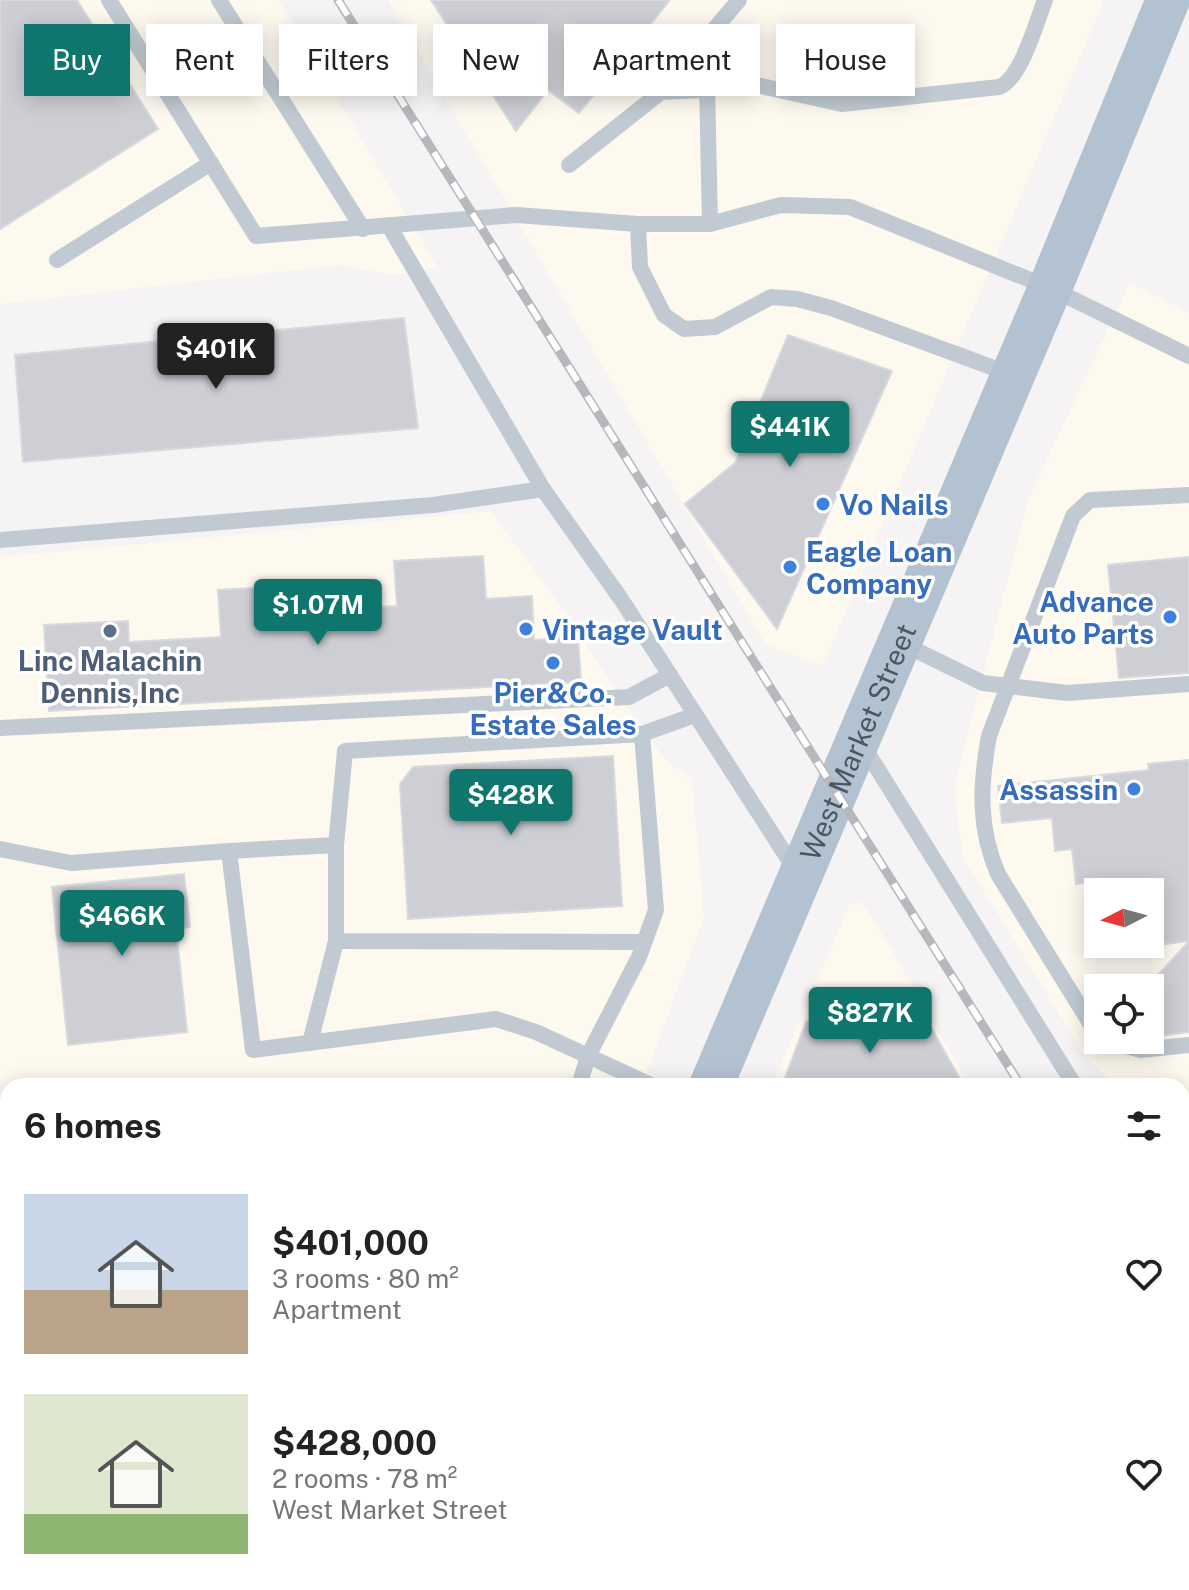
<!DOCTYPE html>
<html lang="en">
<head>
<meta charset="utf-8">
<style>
	body { margin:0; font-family:"Public Sans",sans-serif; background:#f2f2f2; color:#222; height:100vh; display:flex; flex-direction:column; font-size:30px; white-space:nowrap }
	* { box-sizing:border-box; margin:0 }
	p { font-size:26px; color:#767676 }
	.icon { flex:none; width:44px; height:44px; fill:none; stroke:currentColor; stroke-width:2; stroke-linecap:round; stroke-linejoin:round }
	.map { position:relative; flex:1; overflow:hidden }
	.panel { position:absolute; left:0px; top:1078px; width:1190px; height:512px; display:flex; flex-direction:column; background:#fff; border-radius:24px 24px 0 0; box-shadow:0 4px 20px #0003 }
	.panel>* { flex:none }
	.top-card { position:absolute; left:24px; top:24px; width:1142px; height:72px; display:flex; gap:16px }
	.needle { width:52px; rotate:264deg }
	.buttons { position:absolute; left:1084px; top:878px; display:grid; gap:16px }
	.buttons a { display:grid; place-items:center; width:80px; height:80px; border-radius:0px; background:#fff; box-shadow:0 4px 20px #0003; font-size:40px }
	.price { position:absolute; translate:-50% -68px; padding:0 18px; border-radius:8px; background:#0f766e; color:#fff; font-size:26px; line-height:52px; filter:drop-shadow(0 2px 4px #0008) }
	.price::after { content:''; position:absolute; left:50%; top:48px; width:24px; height:18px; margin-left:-12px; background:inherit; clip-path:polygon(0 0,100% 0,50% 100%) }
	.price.on { background:#222; color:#fff }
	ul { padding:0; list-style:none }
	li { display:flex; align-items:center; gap:24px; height:200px; padding:0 24px }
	li span { display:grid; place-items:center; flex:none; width:224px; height:160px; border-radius:0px; color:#555 }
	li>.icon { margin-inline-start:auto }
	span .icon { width:96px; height:96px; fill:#fffc; stroke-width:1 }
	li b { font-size:34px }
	h2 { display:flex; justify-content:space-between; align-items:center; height:96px; padding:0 24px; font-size:34px }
	.chip { padding:0 28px; border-radius:0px; background:#fff; box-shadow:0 4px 20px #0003; font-size:28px; line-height:72px }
	.chip.on { background:#0f766e; color:#fff }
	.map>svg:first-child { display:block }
</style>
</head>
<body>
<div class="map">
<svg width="1189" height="1590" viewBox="0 0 1189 1590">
	<rect width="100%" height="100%" fill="#f5f3f3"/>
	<g fill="#fdf9ef" fill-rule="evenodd">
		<path d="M0,0H279L438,268L393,275L339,265L0,304Z"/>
		<path d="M388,0H1104L823,665L766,645Z"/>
		<path d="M1130,282L1189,313V1200L1182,1190V1086H1117L1087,1059L964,859L957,819L956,781L1027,502ZM1098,892H1150V944H1098ZM1098,988H1150V1040H1098Z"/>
		<path d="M491,511L565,612L631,714L668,763L692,779L704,917L642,1086H8V1494L0,1495V557Z"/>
		<path d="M860,902L874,919L970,1086H771L850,904Z"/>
		<path d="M153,1582H431L427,1590H154Z"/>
		<path d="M555,1582H723L720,1590H552Z"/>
		<path d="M756,1582H1052L1049,1590H752Z"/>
	</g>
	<g fill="#cdcfd5" stroke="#d7d9de" stroke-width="2">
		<path d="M0,0H77L158,129L0,229Z"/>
		<path d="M431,0H670L579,113L548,90L516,131Z"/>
		<path d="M404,318L418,428L23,462L15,355Z"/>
		<path d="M788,335L892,371L777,629L685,504L735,463Z"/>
		<path d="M483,556L486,599L532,596L534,640L578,637L581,682L49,711L44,625L128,621L129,642L221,637L218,590L308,585L309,611L397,606L394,561Z"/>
		<path d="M1189,557V673L1119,678L1108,565Z"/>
		<path d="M613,756L622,906L408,919L400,784L413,767Z"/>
		<path d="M1189,760V1032L1150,1037V984L1189,941L1150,946V892H1092L1091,882L1076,884L1072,849L1055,851L1052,818L1002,823L998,786L1149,770L1148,764Z"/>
		<path d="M184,874L190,927L176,929L187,1032L68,1045L52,887Z"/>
		<path d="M886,1014L888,1036L924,1015L964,1086H782L806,1022Z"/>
	</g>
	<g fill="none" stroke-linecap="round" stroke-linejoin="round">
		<g stroke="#c1cad2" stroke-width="16">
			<path d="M109,0L256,236L516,215L638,224H710L781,205L850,207L1050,288L1189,356"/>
			<path d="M219,0L363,229"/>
			<path d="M661,92L739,0"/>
			<path d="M569,165L661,92L705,90"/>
			<path d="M638,224L640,267L664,315L684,329L715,327L771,297L797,299L831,308L1013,375"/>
			<path d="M710,224L707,84L734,80L842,104L999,87C1021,79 1036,23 1045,0"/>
			<path d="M389,226L543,489"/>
			<path d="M57,260L211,163"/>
			<path d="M0,540L433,505L543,489L621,599L796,871"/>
			<path d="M901,643L983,683L1067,693L1189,684"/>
			<path d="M0,728L629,697L670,675"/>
			<path d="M862,744L1075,1086"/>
			<path d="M336,845V941L644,942"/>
			<path d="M0,849L71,863L229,851L253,1050L496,1019L536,1032L653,1086"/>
			<path d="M229,851L336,845L345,751L642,734L695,715"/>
			<path d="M1098,1036L998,874C978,828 980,785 989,736L1073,516L1090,500L1189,495"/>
			<path d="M1103,1040L1141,1050L1189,1045"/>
			<path d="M310,1043L336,941"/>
			<path d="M579,1086L588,1056L639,957L656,910L642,734"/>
			<path d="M1182,1230L1189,1235"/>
			<path d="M0,1255H8"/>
			<path d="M26,1582L27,1590"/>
			<path d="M205,1582V1590"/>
			<path d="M417,1590L418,1582"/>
			<path d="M739,1590L743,1582"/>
			<path d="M830,1590L834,1582"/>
			<path d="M924,1590L927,1582"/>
		</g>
		<path stroke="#c1cad2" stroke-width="32" d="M1067,1590L1070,1582"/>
		<path stroke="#c1cad2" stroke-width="38" d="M1095,1582L1112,1590"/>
		<g stroke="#b3c2d1" stroke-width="44">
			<path id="s1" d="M711,1086L1050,288L1168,0"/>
			<path d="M493,1590L496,1582"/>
		</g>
		<defs>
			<g id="rail">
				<path d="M338,0L1021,1086"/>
				<path d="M1182,1341L1189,1352"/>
			</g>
		</defs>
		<use href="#rail" stroke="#b5b8bd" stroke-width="9"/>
		<use href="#rail" stroke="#fff" stroke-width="6" stroke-dasharray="18" stroke-linecap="butt"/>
	</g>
	<g fill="#3f7fe0" stroke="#fff" stroke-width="3">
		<circle cx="823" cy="504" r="8"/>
		<circle cx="790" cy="567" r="8"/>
		<circle cx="1170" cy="617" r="8"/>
		<circle cx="526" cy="629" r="8"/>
		<circle cx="553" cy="663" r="8"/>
		<circle cx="1134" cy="789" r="8"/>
	</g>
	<circle fill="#5c6f8a" stroke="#fff" stroke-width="3" cx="110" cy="631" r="8"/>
	<g text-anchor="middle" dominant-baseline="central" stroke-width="7" stroke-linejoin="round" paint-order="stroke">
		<g font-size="28" font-weight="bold" fill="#366cbe" stroke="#fff" text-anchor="start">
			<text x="839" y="504">Vo Nails</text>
			<text x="806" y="551">Eagle Loan<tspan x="806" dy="32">Company</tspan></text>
			<text x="1154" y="601" text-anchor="end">Advance<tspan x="1154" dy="32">Auto Parts</tspan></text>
			<text x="542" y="629">Vintage Vault</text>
			<text x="553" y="692" text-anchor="middle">Pier&amp;Co.<tspan x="553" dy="32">Estate Sales</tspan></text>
			<text x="1118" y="789" text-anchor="end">Assassin</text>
		</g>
		<g font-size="28" font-weight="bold" fill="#4e5e75" stroke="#fff">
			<text x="110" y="660">Linc Malachin<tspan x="110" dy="32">Dennis,Inc</tspan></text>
		</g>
		<g font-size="28" fill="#4a5661" stroke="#fff">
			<text stroke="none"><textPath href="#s1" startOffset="374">West Market Street</textPath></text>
		</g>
	</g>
</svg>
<div class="buttons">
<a><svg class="needle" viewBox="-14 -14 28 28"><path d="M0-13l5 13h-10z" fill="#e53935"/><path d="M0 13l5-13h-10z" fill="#767676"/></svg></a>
<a><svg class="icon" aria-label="locate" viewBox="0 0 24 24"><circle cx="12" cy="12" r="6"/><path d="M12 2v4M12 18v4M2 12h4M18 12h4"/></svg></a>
</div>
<b class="price on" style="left:216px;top:391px">$401K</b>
<b class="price" style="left:790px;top:469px">$441K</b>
<b class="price" style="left:318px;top:647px">$1.07M</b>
<b class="price" style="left:511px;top:837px">$428K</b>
<b class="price" style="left:122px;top:958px">$466K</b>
<b class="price" style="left:870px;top:1055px">$827K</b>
<div class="top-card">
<a class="chip on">Buy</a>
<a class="chip">Rent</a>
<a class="chip">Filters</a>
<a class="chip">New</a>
<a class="chip">Apartment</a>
<a class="chip">House</a>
</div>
<section class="panel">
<h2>6 homes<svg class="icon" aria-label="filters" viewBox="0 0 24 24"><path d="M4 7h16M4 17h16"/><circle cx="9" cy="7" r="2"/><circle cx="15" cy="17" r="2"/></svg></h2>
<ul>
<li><span style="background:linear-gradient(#c9d6e8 60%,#b9a48a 0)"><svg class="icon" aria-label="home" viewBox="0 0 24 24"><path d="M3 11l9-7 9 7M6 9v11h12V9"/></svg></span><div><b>$401,000</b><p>3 rooms · 80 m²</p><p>Apartment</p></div><svg class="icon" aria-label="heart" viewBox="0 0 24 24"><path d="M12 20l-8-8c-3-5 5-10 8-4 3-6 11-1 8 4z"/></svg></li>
<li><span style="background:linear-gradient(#dfe7d0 75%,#8fb573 0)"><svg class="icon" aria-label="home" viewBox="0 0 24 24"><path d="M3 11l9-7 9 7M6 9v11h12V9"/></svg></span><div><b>$428,000</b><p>2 rooms · 78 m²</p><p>West Market Street</p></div><svg class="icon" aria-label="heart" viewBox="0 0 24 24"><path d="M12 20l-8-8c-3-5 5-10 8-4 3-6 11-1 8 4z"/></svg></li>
</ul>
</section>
</div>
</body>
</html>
